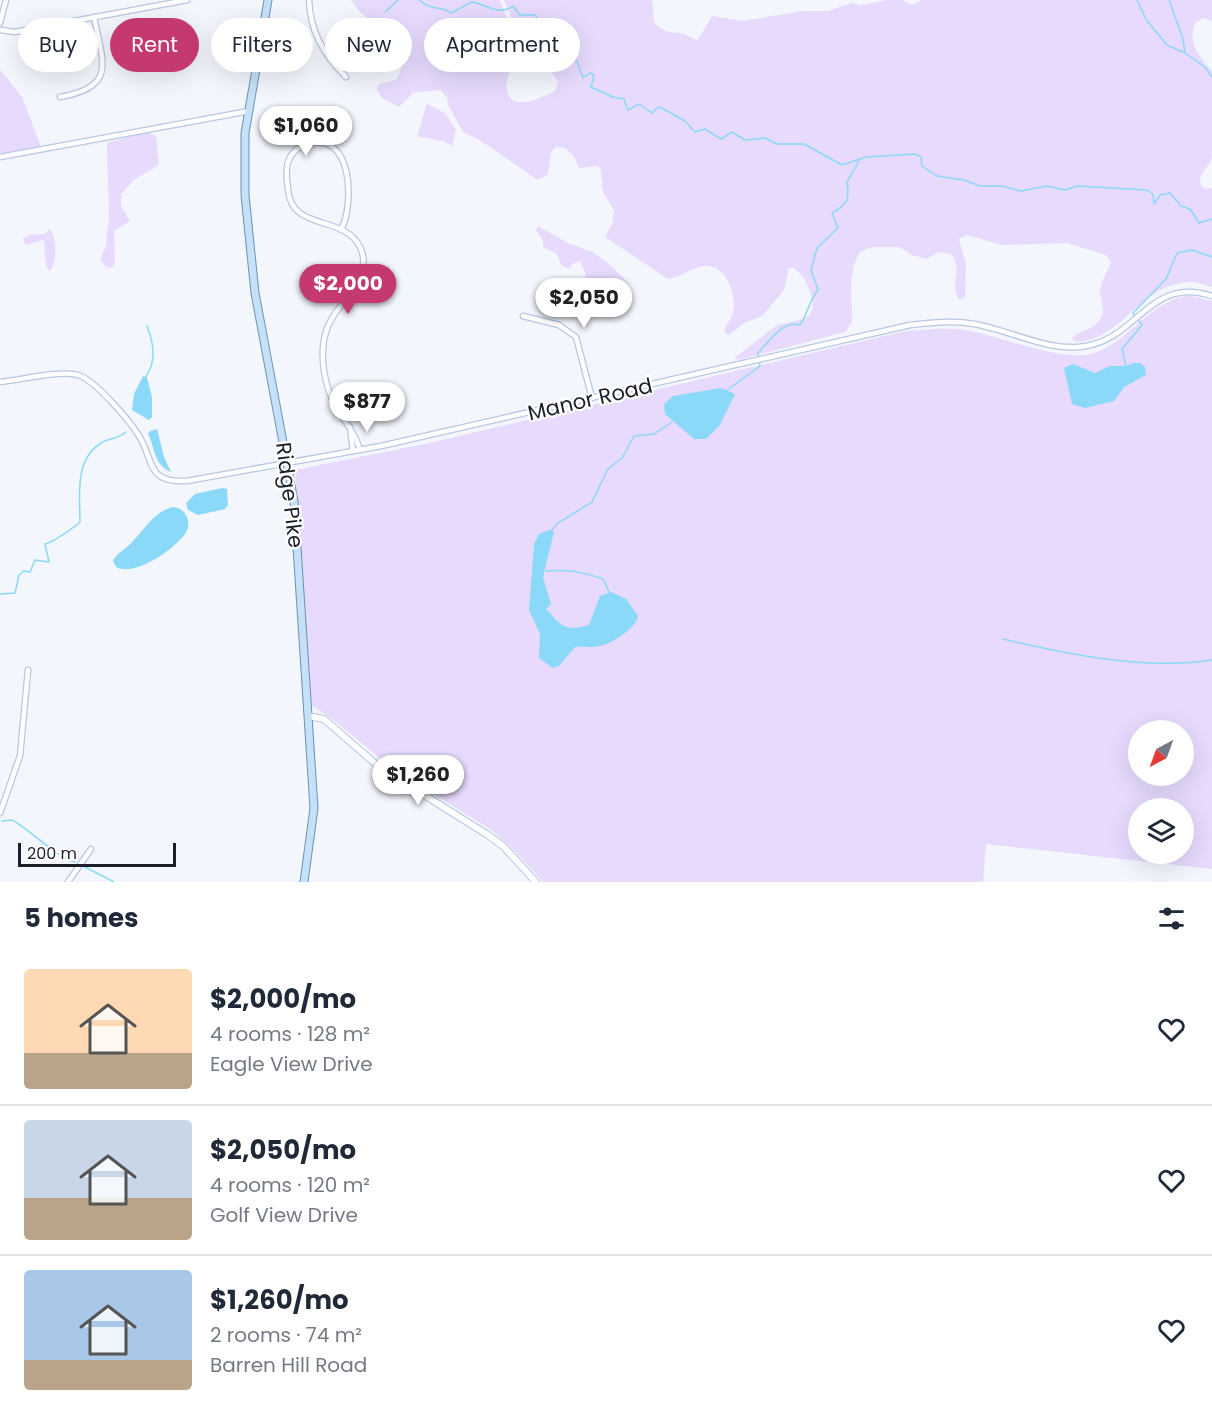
<!DOCTYPE html>
<html lang="en">
<head>
<meta charset="utf-8">
<style>
	body { margin:0; font-family:Poppins,sans-serif; background:#f2f2f3; color:#1f2937; height:100vh; display:flex; flex-direction:column; font-size:22px; white-space:nowrap }
	* { box-sizing:border-box; margin:0 }
	p { font-size:20px; color:#747a83 }
	.icon { flex:none; width:33px; height:33px; fill:none; stroke:currentColor; stroke-width:2; stroke-linecap:round; stroke-linejoin:round }
	.map { position:relative; height:882px; overflow:hidden }
	.side { display:flex; flex-direction:column; background:#fff; flex:1 }
	.side>* { flex:none }
	.banner { position:absolute; left:18px; top:18px; width:600px; height:54px; display:flex; gap:12px }
	.needle { width:39px; rotate:221deg }
	.fabs { position:absolute; left:1128px; top:720px; display:grid; gap:12px }
	.fabs a { display:grid; place-items:center; width:66px; height:66px; border-radius:50%; background:#fff; box-shadow:0 6px 24px #0002; font-size:30px }
	.scale { position:absolute; left:18px; bottom:15px; width:158px; box-sizing:border-box; padding-left:6px; border:3px solid #1a1f2a; border-top:0; font-size:16px; line-height:21px; white-space:nowrap; color:#1a1f2a; -webkit-text-stroke:4px #fff; paint-order:stroke }
	.price { position:absolute; translate:-50% -51px; padding:0 14px; border-radius:21px; background:#fff; color:#222; font-size:20px; line-height:39px; filter:drop-shadow(0 2px 3px #0008) }
	.price::after { content:''; position:absolute; left:50%; top:36px; width:18px; height:14px; margin-left:-9px; background:inherit; clip-path:polygon(0 0,100% 0,50% 100%) }
	.price.selected { background:#c4396f; color:#fff }
	ul { padding:0; list-style:none }
	li { display:flex; align-items:center; gap:18px; height:150px; padding:0 24px }
	li+li { border-top:2px solid #e0e1e3 }
	li span { display:grid; place-items:center; flex:none; width:168px; height:120px; border-radius:6px; color:#555 }
	li>.icon { margin-inline-start:auto }
	span .icon { width:72px; height:72px; fill:#fffc; stroke-width:1 }
	li b { font-size:26px }
	h2 { display:flex; justify-content:space-between; align-items:center; height:72px; padding:0 24px; font-size:26px }
	.pill { padding:0 21px; border-radius:27px; background:#fff; box-shadow:0 6px 24px #0002; font-size:21px; line-height:54px }
	.pill.selected { background:#c4396f; color:#fff }
	.map>svg:first-child { display:block }
</style>
</head>
<body>
<div class="map">
<svg width="1212" height="882" viewBox="0 0 1212 882">
	<rect width="100%" height="100%" fill="#f3f6fd"/>
	<g fill="#e7dafd" fill-rule="evenodd">
		<path d="M351,0H499L510,24L508,48L513,68C507,76 506,79 507,90C511,114 544,97 556,90L558,81L525,36L521,39L516,52H514V24L504,0H652L654,22C663,32 668,32 680,33C687,34 690,38 698,40L712,16L743,21L803,11H828L852,3L861,5L888,0H901L912,5L923,0H1212V22L1205,18L1196,22C1186,41 1199,57 1212,71C1212,99 1212,129 1212,156C1211,169 1191,176 1205,189L1212,188V287C1205,286 1196,281 1189,282C1140,284 1123,340 1076,342L1072,338C1079,330 1093,330 1100,320C1106,310 1101,303 1100,293C1100,284 1108,270 1111,262L1106,255L1067,243L1002,245L967,235L959,239L966,264L965,297L960,300C948,289 964,268 951,254L938,252L927,259L912,255L899,247H871L860,252L854,264L851,282L852,322L845,332L738,360L735,357C749,348 759,338 773,328C790,316 820,328 811,295C807,283 804,276 794,268H789L784,290L762,316L744,323L729,335L725,334C723,326 731,321 733,313C737,295 727,264 704,266C691,268 682,277 668,279L605,237L612,224L614,210L603,192L601,170L598,166L579,168L575,158L565,148L556,147L551,152L548,174L538,180L478,139L463,132L448,105L447,97L440,90L413,93L399,107L383,99L377,90L378,85L397,79L405,58L403,27L402,25L377,26L359,11Z"/>
		<path d="M0,70L22,97L41,147L0,155Z"/>
		<path d="M427,104L445,113L456,130L452,146L443,141L417,136Z"/>
		<path d="M146,132L156,136L159,165L135,179L121,194V206L130,221L114,231L115,262L113,267L108,268L100,261L106,245L109,215L107,143Z"/>
		<path d="M538,226L568,243L593,252L615,269L628,283L627,297L623,299L586,280L585,271L580,261L572,264L569,269L562,266L557,254L543,247V241L536,230Z"/>
		<path d="M50,229C57,237 57,263 50,271L46,267L44,240L25,245L23,239L30,235L45,234Z"/>
		<path d="M1191,296L1212,301V869L986,844L983,882H543L511,847L490,829L397,772L331,718L311,705L295,470L425,444L906,331C926,330 950,326 970,331C1000,337 1057,359 1086,355C1127,348 1150,297 1191,296ZM1138,730H1184V776H1138ZM1138,808H1184V854H1138Z"/>
	</g>
	<g fill="#8bd9f8">
		<path d="M1133,363H1140L1145,367L1146,375L1124,387L1114,401L1085,408L1072,404L1064,368L1073,364L1095,373L1110,366H1126Z"/>
		<path d="M143,376L147,378L152,397V417L149,420L132,410L134,394Z"/>
		<path d="M721,388L735,394L720,425L706,439H694L665,414L664,404L673,396Z"/>
		<path d="M157,429L164,457L171,472C153,464 156,450 148,434L150,431Z"/>
		<path d="M222,488L227,489L228,505L225,509L198,515L188,510L186,503L195,494Z"/>
		<path d="M172,507C186,507 193,523 185,534C173,550 135,577 116,567L113,561C117,552 127,549 133,541C146,528 153,513 172,507Z"/>
		<path d="M549,530L554,532L543,577L551,604L546,609C562,626 564,632 589,625L600,596L611,592L626,599L638,616C637,627 611,645 599,646C591,648 583,646 575,647L559,666L553,668L539,658L540,634L529,610L534,544L539,534Z"/>
	</g>
	<g fill="none" stroke-linecap="round" stroke-linejoin="round">
		<g stroke="#8bd9f8" stroke-width="1.5">
			<path d="M419,0C432,12 441,5 451,13L472,2C488,5 499,16 513,6L520,15H535L539,20L536,29H548L552,39L560,40L564,62L570,63L574,59L577,61L583,78L590,73L594,75L591,87L613,97L624,99L628,110L639,104L652,113L658,107L662,108L685,121L695,132L705,129L721,139L732,132L745,140L765,138L777,144H804L842,165L866,157L915,154L921,157L922,166L937,176L964,180L980,186H1002L1021,191L1047,186L1065,190L1077,186L1147,190L1153,194L1154,204L1160,195L1170,193L1181,206L1190,209L1199,223L1212,219"/>
			<path d="M1137,0L1147,21L1167,45L1185,53L1205,67L1212,77"/>
			<path d="M1169,0L1183,39L1185,53"/>
			<path d="M385,12L398,0"/>
			<path d="M1135,316L1133,313L1166,279L1177,253L1192,250L1212,257"/>
			<path d="M1126,366L1122,349L1142,325L1138,319"/>
			<path d="M145,378C157,361 154,345 147,326"/>
			<path d="M726,391L760,366L758,353C769,342 782,320 800,325C808,313 809,301 818,290L811,270L817,248L838,228L832,213C847,205 850,199 847,182L859,161"/>
			<path d="M551,531L558,523L592,502L608,469L622,458L634,436L654,434L672,422"/>
			<path d="M546,571C568,569 583,572 603,579L609,592"/>
			<path d="M0,594L15,593L19,575L24,571L30,572L35,560L49,562L45,544C52,543 76,526 80,522C80,496 74,460 101,443C109,438 118,439 126,432"/>
			<path d="M1003,639C1071,655 1143,670 1212,660"/>
			<path d="M2,821C5,821 8,820 11,820C20,821 58,859 75,862"/>
			<path d="M83,866L114,882"/>
		</g>
		<defs>
			<g id="street">
				<path d="M309,0C310,32 324,56 346,77"/>
				<path d="M0,23L6,0"/>
				<path d="M0,30L15,32L187,0"/>
				<path d="M60,97C117,87 103,63 94,17"/>
				<path d="M0,157L249,111"/>
				<path d="M342,228C354,203 353,130 307,144C299,146 291,153 288,162C285,171 287,180 288,189C291,232 344,214 360,247C376,280 333,304 326,332C319,354 324,386 336,407C345,423 355,432 360,450"/>
				<path d="M523,316L559,325L576,337L592,398"/>
				<path d="M0,382C21,380 59,370 78,375C95,380 130,421 139,436C155,461 145,483 187,481L381,446L910,325C931,323 953,320 974,324C1010,330 1050,353 1086,346C1139,337 1150,276 1212,296"/>
				<path d="M350,427L353,451"/>
				<path d="M0,813L20,756L28,670"/>
				<path d="M68,882L91,849"/>
			</g>
			<path id="secondary" d="M308,716L324,719L378,766L488,835L503,846L536,882"/>
			<path id="primary" d="M268,0L245,133V195L255,293L294,501L314,808L304,882"/>
		</defs>
		<use href="#street" stroke="#b7c7e5" stroke-width="7"/>
		<use href="#secondary" stroke="#b7c7e5" stroke-width="8"/>
		<use href="#primary" stroke="#7090ae" stroke-width="9"/>
		<use href="#street" stroke="#fff" stroke-width="4.5"/>
		<use href="#secondary" stroke="#fff" stroke-width="6"/>
		<use href="#primary" stroke="#c5e1f9" stroke-width="7"/>
	</g>
	<g text-anchor="middle" dominant-baseline="central" stroke-width="4.5" stroke-linejoin="round" paint-order="stroke">
		<g font-size="21" fill="#1a1f2a" stroke="#fff">
			<text transform="translate(590 399) rotate(-13)">Manor Road</text>
			<text transform="translate(290 495) rotate(83)">Ridge Pike</text>
		</g>
	</g>
</svg>
<div class="fabs">
<a><svg class="needle" viewBox="-14 -14 28 28"><path d="M0-13l5 13h-10z" fill="#e53935"/><path d="M0 13l5-13h-10z" fill="#747a83"/></svg></a>
<a><svg class="icon" aria-label="layers" viewBox="0 0 24 24"><path d="M12 4l9 5-9 5-9-5zM3 14l9 5 9-5"/></svg></a>
</div>
<div class="scale">200 m</div>
<b class="price" style="left:306px;top:157px">$1,060</b>
<b class="price selected" style="left:348px;top:315px">$2,000</b>
<b class="price" style="left:584px;top:329px">$2,050</b>
<b class="price" style="left:367px;top:433px">$877</b>
<b class="price" style="left:418px;top:806px">$1,260</b>
<div class="banner">
<a class="pill">Buy</a>
<a class="pill selected">Rent</a>
<a class="pill">Filters</a>
<a class="pill">New</a>
<a class="pill">Apartment</a>
</div>
</div>
<section class="side">
<h2>5 homes<svg class="icon" aria-label="filters" viewBox="0 0 24 24"><path d="M4 7h16M4 17h16"/><circle cx="9" cy="7" r="2"/><circle cx="15" cy="17" r="2"/></svg></h2>
<ul>
<li><span style="background:linear-gradient(#ffd9b3 70%,#b9a48a 0)"><svg class="icon" aria-label="home" viewBox="0 0 24 24"><path d="M3 11l9-7 9 7M6 9v11h12V9"/></svg></span><div><b>$2,000/mo</b><p>4 rooms · 128 m²</p><p>Eagle View Drive</p></div><svg class="icon" aria-label="heart" viewBox="0 0 24 24"><path d="M12 20l-8-8c-3-5 5-10 8-4 3-6 11-1 8 4z"/></svg></li>
<li><span style="background:linear-gradient(#c9d6e8 65%,#b9a48a 0)"><svg class="icon" aria-label="home" viewBox="0 0 24 24"><path d="M3 11l9-7 9 7M6 9v11h12V9"/></svg></span><div><b>$2,050/mo</b><p>4 rooms · 120 m²</p><p>Golf View Drive</p></div><svg class="icon" aria-label="heart" viewBox="0 0 24 24"><path d="M12 20l-8-8c-3-5 5-10 8-4 3-6 11-1 8 4z"/></svg></li>
<li><span style="background:linear-gradient(#a9c7e8 75%,#b9a48a 0)"><svg class="icon" aria-label="home" viewBox="0 0 24 24"><path d="M3 11l9-7 9 7M6 9v11h12V9"/></svg></span><div><b>$1,260/mo</b><p>2 rooms · 74 m²</p><p>Barren Hill Road</p></div><svg class="icon" aria-label="heart" viewBox="0 0 24 24"><path d="M12 20l-8-8c-3-5 5-10 8-4 3-6 11-1 8 4z"/></svg></li>
</ul>
</section>
</body>
</html>
